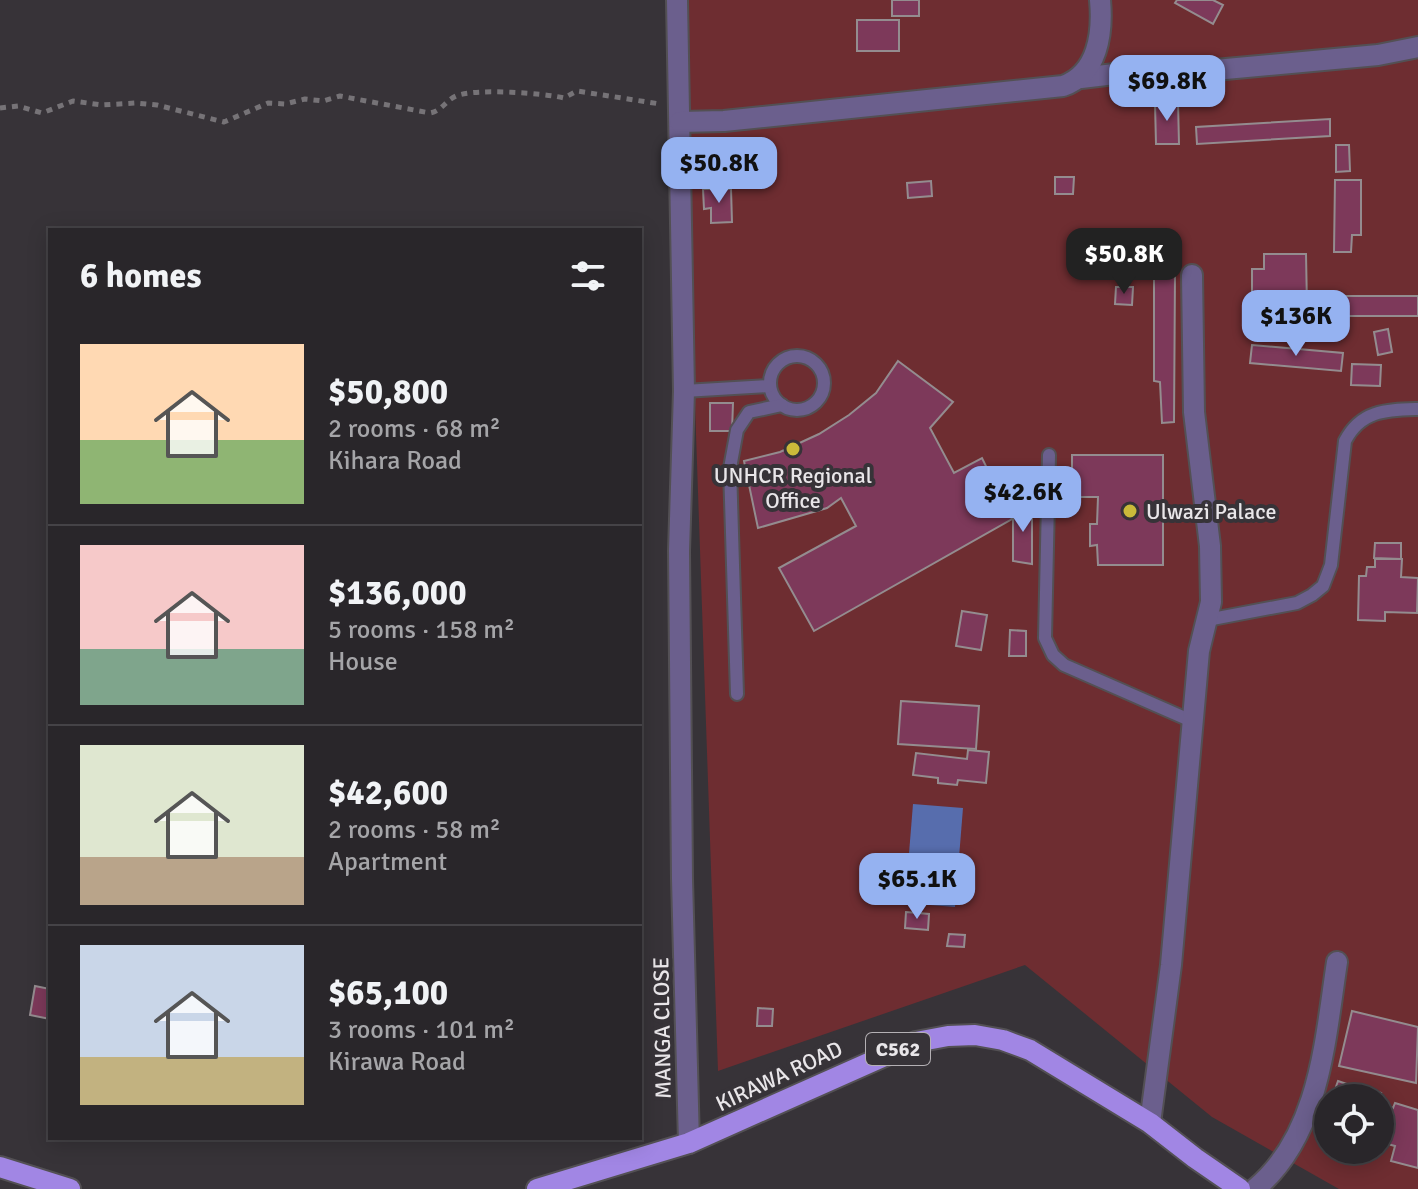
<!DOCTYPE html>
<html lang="en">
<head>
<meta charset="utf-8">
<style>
	body { margin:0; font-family:Signika,sans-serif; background:#312e32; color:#f1f3f6; height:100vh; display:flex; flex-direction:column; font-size:30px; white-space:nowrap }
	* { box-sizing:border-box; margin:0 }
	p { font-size:26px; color:#a5a5a8 }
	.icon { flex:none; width:44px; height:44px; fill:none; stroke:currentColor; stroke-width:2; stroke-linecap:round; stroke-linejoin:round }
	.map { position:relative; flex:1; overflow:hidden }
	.side { position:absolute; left:48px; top:228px; width:594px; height:912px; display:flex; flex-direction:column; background:#29262a; border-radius:0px; box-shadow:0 4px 20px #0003,0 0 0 2px #454347 }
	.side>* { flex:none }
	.controls { position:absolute; left:1314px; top:1084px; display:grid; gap:16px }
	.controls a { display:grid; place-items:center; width:80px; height:80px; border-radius:50%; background:#29262a; box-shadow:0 4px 20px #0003,0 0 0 2px #454347; font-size:40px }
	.price { position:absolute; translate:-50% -68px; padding:0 18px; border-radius:16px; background:#95b2f1; color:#111; font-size:26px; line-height:52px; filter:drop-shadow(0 2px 4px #0008) }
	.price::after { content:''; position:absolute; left:50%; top:48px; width:24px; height:18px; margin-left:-12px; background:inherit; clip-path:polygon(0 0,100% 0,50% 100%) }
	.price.active { background:#222; color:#fff }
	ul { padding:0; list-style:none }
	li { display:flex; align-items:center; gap:24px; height:200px; padding:0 32px }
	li+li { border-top:2px solid #454347 }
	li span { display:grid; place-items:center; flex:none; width:224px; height:160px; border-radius:0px; color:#555 }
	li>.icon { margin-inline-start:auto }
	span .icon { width:96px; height:96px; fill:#fffc; stroke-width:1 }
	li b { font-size:34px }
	h2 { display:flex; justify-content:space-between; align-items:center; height:96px; padding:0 32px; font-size:34px }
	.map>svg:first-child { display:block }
</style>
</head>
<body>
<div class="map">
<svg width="1418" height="1189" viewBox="0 0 1418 1189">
	<rect width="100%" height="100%" fill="#373338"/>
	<path fill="#6e2d31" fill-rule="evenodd" d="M681,0H1418V1189H1339L1212,1117L1025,965L718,1071ZM1328,1098H1380V1150H1328Z"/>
	<path fill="#576dad" d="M913,804L963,808L955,907L905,903Z"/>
	<g fill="#7d395a" stroke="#948c8f" stroke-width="2">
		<rect x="892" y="0" width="27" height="16"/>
		<path d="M1177,0H1213L1223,5L1213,24L1175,3Z"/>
		<rect x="857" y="20" width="42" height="31"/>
		<path d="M1178,102L1179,144H1156L1155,103Z"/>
		<path d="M1330,119V136L1197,144L1196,127Z"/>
		<path d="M1336,145H1349L1350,171L1336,172Z"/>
		<path d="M1055,177H1074L1073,194H1055Z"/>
		<path d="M1335,180H1361V235H1352L1351,252H1334Z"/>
		<path d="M931,181L932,196L908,198L907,183Z"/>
		<path d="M703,189H731L732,222L711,223V208L704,209Z"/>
		<path d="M1264,254H1306L1307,307L1252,308V269H1264Z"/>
		<path d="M1154,273H1175L1174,422L1162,423L1160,382L1154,381Z"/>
		<path d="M1116,287H1133L1132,305L1115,304Z"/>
		<rect x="1338" y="296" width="80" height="20"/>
		<path d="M1388,329L1392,352L1378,355L1374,332Z"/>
		<path d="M1252,345L1343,353L1341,371L1250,363Z"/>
		<path d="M898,361L953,402L930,428L954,473L982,458L1012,519L814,631L779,568L856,526L841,498L827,508L758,528L744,461L780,452L819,434L849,415L876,393Z"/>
		<path d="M1352,364L1381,365L1380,386L1351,385Z"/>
		<path d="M710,403H733L732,431H710Z"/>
		<path d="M1072,455H1163V565H1098L1097,545L1090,546V524H1097L1098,497H1072Z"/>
		<path d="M1013,505H1032V564L1013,561Z"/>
		<path d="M1375,543H1401V559L1374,558Z"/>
		<path d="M1375,559H1402L1401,577L1418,578L1417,613L1385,612V621L1358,620L1359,576H1366L1367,567H1375Z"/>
		<path d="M962,611L987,615L981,650L956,646Z"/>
		<path d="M1010,630L1026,631V656H1009Z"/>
		<path d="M901,701L979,706L976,749L898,744Z"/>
		<path d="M968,750L989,752L986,783L958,780L957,785L938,783V778L913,775L916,753L967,759Z"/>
		<path d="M906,912L929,914L928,930L905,928Z"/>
		<path d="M949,934L965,935L964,947L947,946Z"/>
		<path d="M35,986L50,989V1019L30,1015Z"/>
		<path d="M758,1008L773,1009L772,1026H757Z"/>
		<path d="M1352,1011L1418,1027L1416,1083L1339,1066Z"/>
		<path d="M1338,1081L1356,1087L1351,1098H1332Z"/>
		<path d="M1358,1086L1381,1093L1379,1098H1355Z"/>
		<path d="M1395,1103L1418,1110V1168L1391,1161L1395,1146L1380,1142L1382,1105L1393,1108Z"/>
	</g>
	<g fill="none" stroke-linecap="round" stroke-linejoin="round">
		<defs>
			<g id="service">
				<circle cx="797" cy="383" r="27"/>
				<path d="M684,391L769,386"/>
				<path d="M1049,455L1045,638L1053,655L1064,665L1194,722"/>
				<path d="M1207,620L1297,603L1312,595L1323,586L1331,565L1345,441C1361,410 1386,410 1418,409"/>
				<path d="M737,694L730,468L737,430L749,412L782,405"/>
			</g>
			<g id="minor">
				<path d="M677,0L684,391L679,551L682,879L689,1143"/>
				<path d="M1081,78L1123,73H1182L1378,55L1418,47"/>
				<path d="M680,122L724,121L1063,86C1098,74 1103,33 1100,0"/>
				<path d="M1150,1123L1171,965L1199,651L1211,602L1210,546L1194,412L1192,275"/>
				<path d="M1255,1189C1320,1135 1325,1040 1337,962"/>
			</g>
			<g id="primary">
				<path d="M0,1167L70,1189"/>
				<path d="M537,1189L689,1143L916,1042L948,1036L975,1035L1003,1040L1030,1050L1150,1123L1195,1158L1240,1189"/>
			</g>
		</defs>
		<use href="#service" stroke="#535054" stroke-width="16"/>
		<use href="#minor" stroke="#535054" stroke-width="24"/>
		<use href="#primary" stroke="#535054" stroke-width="24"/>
		<path stroke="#767377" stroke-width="5" stroke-dasharray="6 6" stroke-linecap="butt" d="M0,108L18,106L42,113L73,101L102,105L136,103L157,105L224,122L268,103L285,104L305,99L323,101L340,96L430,113C442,111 445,101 456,96C475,88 543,93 564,98L577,91L660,104"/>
		<use href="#service" stroke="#6b5f8d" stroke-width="12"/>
		<use href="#minor" stroke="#6b5f8d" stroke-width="20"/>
		<use href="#primary" stroke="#a186e4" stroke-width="20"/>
	</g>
	<g fill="#caba3a" stroke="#373338" stroke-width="3">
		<circle cx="793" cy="449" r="8"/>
		<circle cx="1130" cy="511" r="8"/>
	</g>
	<g text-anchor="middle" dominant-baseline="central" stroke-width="8" stroke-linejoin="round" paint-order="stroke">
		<rect fill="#373338" stroke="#b4b0b4" stroke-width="2" x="866" y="1033" width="64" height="32" rx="6"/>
		<g font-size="20" font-weight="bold" fill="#e9e6e9">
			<text x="898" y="1049">C562</text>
		</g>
		<g font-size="22" fill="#e9e6e9" stroke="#373338">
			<text x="793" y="475">UNHCR Regional<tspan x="793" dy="25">Office</tspan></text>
			<text x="1146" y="511" text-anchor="start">Ulwazi Palace</text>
		</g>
		<g font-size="22" fill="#e9e6e9" stroke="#373338">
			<text transform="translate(662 1028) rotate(-91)">MANGA CLOSE</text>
			<text transform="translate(779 1076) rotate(-25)">KIRAWA ROAD</text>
		</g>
	</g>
</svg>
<div class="controls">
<a><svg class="icon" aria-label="locate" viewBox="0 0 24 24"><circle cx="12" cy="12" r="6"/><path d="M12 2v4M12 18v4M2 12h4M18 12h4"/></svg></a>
</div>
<b class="price" style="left:1167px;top:123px">$69.8K</b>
<b class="price" style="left:719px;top:205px">$50.8K</b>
<b class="price active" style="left:1124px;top:296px">$50.8K</b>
<b class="price" style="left:1296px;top:358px">$136K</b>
<b class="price" style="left:1023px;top:534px">$42.6K</b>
<b class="price" style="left:917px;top:921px">$65.1K</b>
<section class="side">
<h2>6 homes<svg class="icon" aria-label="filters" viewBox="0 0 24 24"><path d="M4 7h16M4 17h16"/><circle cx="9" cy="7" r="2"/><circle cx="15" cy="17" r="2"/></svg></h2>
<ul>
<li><span style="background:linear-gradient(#ffd9b3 60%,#8fb573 0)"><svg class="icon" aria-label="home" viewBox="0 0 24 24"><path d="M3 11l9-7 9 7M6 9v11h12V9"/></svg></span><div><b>$50,800</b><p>2 rooms · 68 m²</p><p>Kihara Road</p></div></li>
<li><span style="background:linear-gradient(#f6c9c9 65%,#7fa58c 0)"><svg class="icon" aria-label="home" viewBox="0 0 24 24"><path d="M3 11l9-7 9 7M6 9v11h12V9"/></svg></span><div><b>$136,000</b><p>5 rooms · 158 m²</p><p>House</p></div></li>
<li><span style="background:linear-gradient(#dfe7d0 70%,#b9a48a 0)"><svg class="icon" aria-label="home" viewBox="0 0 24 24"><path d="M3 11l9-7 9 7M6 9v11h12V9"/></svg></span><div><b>$42,600</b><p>2 rooms · 58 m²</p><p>Apartment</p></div></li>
<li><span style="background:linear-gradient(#c9d6e8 70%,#c2b280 0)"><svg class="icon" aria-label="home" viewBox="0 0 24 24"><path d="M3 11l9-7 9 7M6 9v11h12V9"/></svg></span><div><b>$65,100</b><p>3 rooms · 101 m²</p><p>Kirawa Road</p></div></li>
</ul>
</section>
</div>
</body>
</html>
